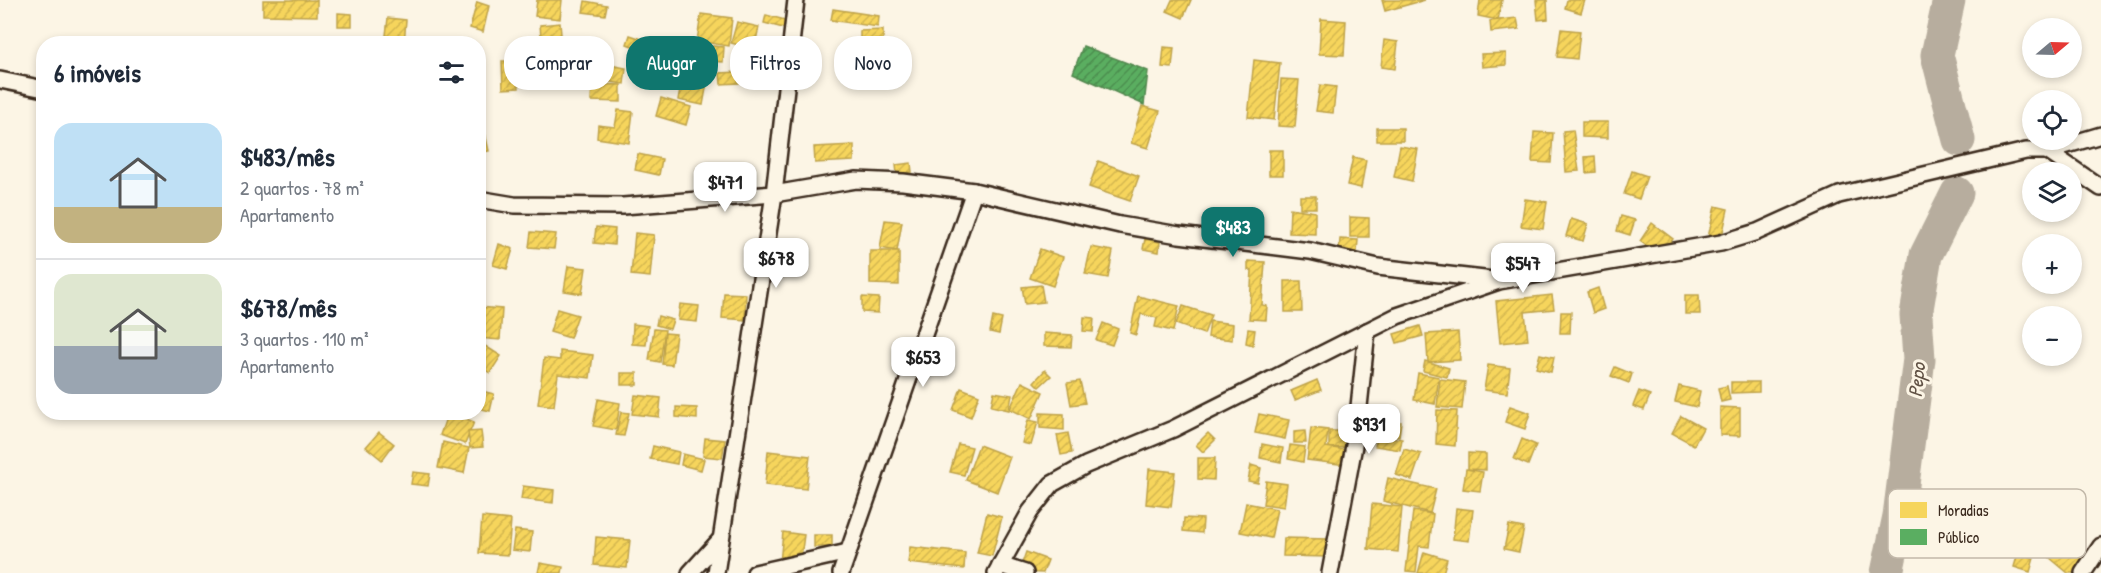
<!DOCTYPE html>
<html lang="pt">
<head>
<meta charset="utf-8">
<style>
	body { margin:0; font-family:"Patrick Hand",sans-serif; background:#f2f2f3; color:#1f2937; height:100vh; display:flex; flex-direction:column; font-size:22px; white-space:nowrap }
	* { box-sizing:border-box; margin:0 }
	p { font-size:20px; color:#747a83 }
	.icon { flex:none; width:33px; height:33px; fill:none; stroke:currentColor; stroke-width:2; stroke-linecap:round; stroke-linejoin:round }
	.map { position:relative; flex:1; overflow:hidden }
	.details { position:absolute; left:36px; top:36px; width:450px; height:384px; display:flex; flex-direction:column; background:#fff; border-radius:24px; box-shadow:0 3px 9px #0003 }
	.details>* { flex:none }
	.hud { position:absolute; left:504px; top:36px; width:570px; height:54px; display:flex; gap:12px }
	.needle { width:39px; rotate:71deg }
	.fabs { position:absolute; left:2022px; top:18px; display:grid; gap:12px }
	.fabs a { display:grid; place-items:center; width:60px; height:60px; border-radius:50%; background:#fff; box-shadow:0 3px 9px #0003; font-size:30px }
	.price { position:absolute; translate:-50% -51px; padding:0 14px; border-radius:12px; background:#fff; color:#222; font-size:20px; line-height:39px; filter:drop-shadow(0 2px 3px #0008) }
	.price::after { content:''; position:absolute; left:50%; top:36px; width:18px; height:14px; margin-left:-9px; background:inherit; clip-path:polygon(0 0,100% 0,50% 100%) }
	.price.current { background:#0f766e; color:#fff }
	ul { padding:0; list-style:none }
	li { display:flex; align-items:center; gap:18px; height:150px; padding:0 18px }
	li+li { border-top:2px solid #e0e1e3 }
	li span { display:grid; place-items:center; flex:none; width:168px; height:120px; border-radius:18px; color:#555 }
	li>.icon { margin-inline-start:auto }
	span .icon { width:72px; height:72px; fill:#fffc; stroke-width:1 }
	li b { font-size:26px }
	h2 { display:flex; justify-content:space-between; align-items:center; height:72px; padding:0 18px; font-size:26px }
	.pill { padding:0 21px; border-radius:24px; background:#fff; box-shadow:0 3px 9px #0003; font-size:21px; line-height:54px }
	.pill.current { background:#0f766e; color:#fff }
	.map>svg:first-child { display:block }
</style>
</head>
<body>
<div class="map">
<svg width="2101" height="573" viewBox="0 0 2101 573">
	<defs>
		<pattern id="homes-hatch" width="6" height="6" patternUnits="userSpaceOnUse" patternTransform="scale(1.5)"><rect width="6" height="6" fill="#f6d55c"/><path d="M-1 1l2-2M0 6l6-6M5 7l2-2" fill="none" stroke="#d4b750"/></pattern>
		<pattern id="public-hatch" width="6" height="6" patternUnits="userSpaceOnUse" patternTransform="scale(1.5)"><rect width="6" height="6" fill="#5aae61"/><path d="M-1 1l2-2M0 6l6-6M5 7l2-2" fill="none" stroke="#4c8e4f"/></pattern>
	</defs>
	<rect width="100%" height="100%" fill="#fcf5e5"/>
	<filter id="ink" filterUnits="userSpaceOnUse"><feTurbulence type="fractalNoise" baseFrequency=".0167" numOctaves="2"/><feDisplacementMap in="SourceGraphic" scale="12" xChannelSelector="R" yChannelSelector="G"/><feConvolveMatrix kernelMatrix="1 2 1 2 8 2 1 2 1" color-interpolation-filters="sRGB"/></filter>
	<g filter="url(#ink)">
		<g fill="url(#homes-hatch)" stroke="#bea249" stroke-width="1.5">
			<path d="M263,0H317V16L263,15Z"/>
			<path d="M537,0H562L560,19L535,16Z"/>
			<path d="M1172,0H1191L1183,18L1167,11Z"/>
			<path d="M1382,0H1425L1385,11Z"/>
			<path d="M1480,0H1502L1498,20L1478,16Z"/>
			<path d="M1536,0H1547L1548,19L1538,20Z"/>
			<path d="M1567,0H1585L1581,13L1565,8Z"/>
			<path d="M585,1L607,5L605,15L583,12Z"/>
			<path d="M477,2L489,6L483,32L470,28Z"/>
			<path d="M833,9L879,16L878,27L831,20Z"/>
			<path d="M338,13L352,14V26H338Z"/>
			<path d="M701,14L732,18L729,46L697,41Z"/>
			<path d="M766,15L789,21L787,29L764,23Z"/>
			<path d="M388,18L406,20L404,44H385Z"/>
			<path d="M1517,18L1519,29L1491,32L1490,21Z"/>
			<path d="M1321,19L1346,21L1344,55L1319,54Z"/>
			<path d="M737,22L759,27L754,49L731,43Z"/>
			<path d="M560,23L562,46L542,47L540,25Z"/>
			<path d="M1561,29L1580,31L1577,59L1557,57Z"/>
			<path d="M883,30V40H860V31Z"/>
			<path d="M630,35L648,41L645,51L627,44Z"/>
			<path d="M299,38L310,44H296Z"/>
			<path d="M1384,40L1398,42L1395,69L1381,67Z"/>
			<path d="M712,46L724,47L723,62L711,61Z"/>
			<path d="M1164,47L1174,48L1172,68L1162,67Z"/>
			<path d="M649,50L662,54L656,76L642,72Z"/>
			<path d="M776,50V72H764L763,51Z"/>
			<path d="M1506,53V65L1482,67L1481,54Z"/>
			<path d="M540,59L563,60L562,70H540Z"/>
			<path d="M1254,60L1280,63L1274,120L1248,117Z"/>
			<path d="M502,61H517L519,88L503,89Z"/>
			<path d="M600,63L626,68L624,84L597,80Z"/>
			<path d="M738,72L739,83L721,84L720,73Z"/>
			<path d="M682,78L707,83L703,105L678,100Z"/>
			<path d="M1281,79L1299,80L1295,127L1278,126Z"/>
			<path d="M592,84L621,85V102L591,101Z"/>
			<path d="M1320,85L1336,87L1333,113L1316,111Z"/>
			<path d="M661,98L691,107L686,125L656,116Z"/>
			<path d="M1142,106L1160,111L1148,148L1131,143Z"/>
			<path d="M618,110L633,112L629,143L597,138L598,125L615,127Z"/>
			<path d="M482,119L489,151L478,153V120Z"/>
			<path d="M1582,122H1608V138L1582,137Z"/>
			<rect x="1377" y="128" width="26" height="13"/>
			<path d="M1573,130L1579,171L1566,172L1563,131Z"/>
			<path d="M1534,132L1553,133L1551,163L1532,162Z"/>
			<path d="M854,145V161L815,163L814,147Z"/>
			<path d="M1400,146L1418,149L1412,181L1394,177Z"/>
			<rect x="1269" y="150" width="14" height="25"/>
			<path d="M638,154L662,159L659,175L635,170Z"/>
			<path d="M1595,156L1596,172L1586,173L1585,157Z"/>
			<path d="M1353,157L1366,160L1361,188L1347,185Z"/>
			<path d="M1098,161L1139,176L1130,201L1089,187Z"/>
			<path d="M911,163L912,172L897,174L896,165Z"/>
			<path d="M1632,171L1647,176L1639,199L1624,194Z"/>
			<rect x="1300" y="196" width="16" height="12"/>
			<path d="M1525,199L1547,202L1543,229L1521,226Z"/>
			<path d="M1715,206L1728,209L1720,245L1707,242Z"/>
			<path d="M1290,208L1315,212V234L1289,233Z"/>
			<path d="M1621,216L1635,220L1630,235L1617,231Z"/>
			<path d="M1350,217L1369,218V237H1350Z"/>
			<path d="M1571,219L1588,224L1583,241L1566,236Z"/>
			<path d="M885,220L902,222L897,251L880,248Z"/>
			<path d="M1652,223L1673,239L1660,256L1640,241Z"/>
			<path d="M596,227L615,229L614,245L594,243Z"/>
			<path d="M531,232L556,234L554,249L529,247Z"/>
			<path d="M635,233L654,235L650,277L631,275Z"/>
			<path d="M1145,239L1160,242L1159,252L1143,249Z"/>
			<path d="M1340,239L1358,240L1357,252L1339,251Z"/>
			<path d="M499,244L513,249L507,269L493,265Z"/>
			<path d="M1091,247L1113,251L1108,278L1085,274Z"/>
			<path d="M1040,249L1063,257L1053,286L1030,278Z"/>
			<path d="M870,251H899V285L870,284Z"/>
			<path d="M1248,261L1265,262L1262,305L1267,306L1266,320L1249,319L1252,270H1248Z"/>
			<path d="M568,266L586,268L582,294L564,291Z"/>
			<path d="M1285,281H1301L1302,312H1285Z"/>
			<path d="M1041,285L1044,302L1025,304L1022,287Z"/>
			<path d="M1598,288L1604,309L1593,313L1587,292Z"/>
			<path d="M724,293L746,294L745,320L722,318Z"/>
			<path d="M1552,295L1554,309L1525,312L1528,340L1500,343L1496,301Z"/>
			<path d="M1685,295H1699L1700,314H1685Z"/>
			<path d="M1138,296L1179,306L1173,331L1155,327L1157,318L1141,314L1136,335L1130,333Z"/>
			<path d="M862,297L879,298L878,313L862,312Z"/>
			<path d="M680,304L699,306L697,322L678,320Z"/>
			<path d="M1183,306L1211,315L1204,334L1176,324Z"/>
			<path d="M478,307L502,309L500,340L478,338Z"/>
			<path d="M557,309L578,315L570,338L550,332Z"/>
			<path d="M1561,312H1571L1570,333H1560Z"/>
			<path d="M658,316L673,320L670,329L656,325Z"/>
			<path d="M993,317L1002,319L999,334L990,332Z"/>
			<path d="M1084,317L1094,318L1093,332L1083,331Z"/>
			<path d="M1210,321L1233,324L1232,340L1208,337Z"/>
			<path d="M1103,323L1118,329L1112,345L1096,340Z"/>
			<path d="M633,324L648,326L646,345L632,344Z"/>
			<path d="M1420,326L1423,336L1397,343L1394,334Z"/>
			<path d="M654,329L665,330L660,362L649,360Z"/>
			<path d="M1248,329L1255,330L1253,345L1246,343Z"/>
			<path d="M1458,332L1460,360L1428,362L1426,334Z"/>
			<path d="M665,333L676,334L672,365L662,364Z"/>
			<path d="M1044,333L1072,335L1071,347L1044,346Z"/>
			<path d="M482,344L501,356L490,373L478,365V350Z"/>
			<path d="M560,351L593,355L590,378L558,374L554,406L538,404L544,358L560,360Z"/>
			<path d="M1540,354L1554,357L1551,372L1536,368Z"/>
			<path d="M1425,361L1449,368L1447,377L1423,371Z"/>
			<path d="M1488,365L1510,368L1507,393L1484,390Z"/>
			<path d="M1615,367L1632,374L1629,383L1611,376Z"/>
			<path d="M1045,370L1051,376L1039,387L1034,382Z"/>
			<rect x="621" y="373" width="16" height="12"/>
			<path d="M1418,373L1439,377L1435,404L1414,400Z"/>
			<path d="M1440,379L1465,382L1462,409L1437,407Z"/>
			<path d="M1317,380L1321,390L1295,400L1291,391Z"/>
			<path d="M1080,381L1085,403L1071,405L1067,383Z"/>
			<path d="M1022,382L1043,392L1031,419L1010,409Z"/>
			<path d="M1731,382H1759V392L1731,393Z"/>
			<path d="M1679,386L1700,391L1697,407L1675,402Z"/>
			<path d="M1727,386L1730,400L1721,402L1718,388Z"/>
			<path d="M961,388L979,395L971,417L953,410Z"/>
			<path d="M478,390L494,394L490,411L478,408Z"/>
			<path d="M1639,391L1650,395L1644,410L1633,406Z"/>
			<path d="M994,392L1012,395L1009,410L991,406Z"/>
			<path d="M635,395L661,398L659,417L632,414Z"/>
			<path d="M598,399L620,403L616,430L593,426Z"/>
			<path d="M1510,406L1530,413L1525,429L1505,422Z"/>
			<path d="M676,407L697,408V419L676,417Z"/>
			<path d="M1720,407L1740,408V436L1720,435Z"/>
			<path d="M1437,410L1457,411L1455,446L1436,444Z"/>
			<path d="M448,412L474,422L465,444L440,435Z"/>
			<path d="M621,412L629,413L624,436L616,435Z"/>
			<path d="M1040,413L1064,414V430L1040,428Z"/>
			<path d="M1259,414L1289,420L1285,439L1255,433Z"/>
			<path d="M1681,416L1703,428L1694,445L1672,433Z"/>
			<path d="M1028,420L1038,422L1031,445L1022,443Z"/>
			<path d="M1351,420V447L1329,448V431H1343L1342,421Z"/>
			<path d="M1380,420L1401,422L1399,436L1379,434Z"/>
			<path d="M1311,428L1328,430L1326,447L1347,450L1346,465L1307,460Z"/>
			<path d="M481,431L483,447L470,448L468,432Z"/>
			<path d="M1305,431L1306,443H1294V432Z"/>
			<path d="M379,432L394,444L382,460L366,447Z"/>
			<path d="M1068,433L1072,453L1061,455L1057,435Z"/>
			<path d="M1208,433L1215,440L1203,452L1196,445Z"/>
			<path d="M1377,435L1402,439L1400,450L1375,446Z"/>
			<path d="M705,438L725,440L722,458L703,456Z"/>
			<path d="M1522,439L1536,445L1528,465L1514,459Z"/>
			<path d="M443,442L469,448L464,473L438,468Z"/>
			<path d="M958,444L972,447L964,475L950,472Z"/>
			<path d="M1262,444L1283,448L1281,462L1260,458Z"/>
			<path d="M979,445L1010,457L997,492L966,480Z"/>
			<path d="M1290,445L1305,447L1303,462L1288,459Z"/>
			<path d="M653,446L679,452L677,464L650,459Z"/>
			<path d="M1404,449L1421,454L1412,480L1396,475Z"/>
			<path d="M768,451L810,456L806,489L765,485Z"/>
			<path d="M1468,453L1486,454V470L1468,469Z"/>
			<path d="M683,454L704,459L701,470L681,465Z"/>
			<path d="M1198,458H1215L1214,480L1198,479Z"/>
			<path d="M1251,465L1261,468L1258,483L1248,481Z"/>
			<path d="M1149,469L1175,472L1171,507L1146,504Z"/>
			<path d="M1466,469L1483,472L1480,491L1463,489Z"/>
			<path d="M413,472L430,474L428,486L411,484Z"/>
			<path d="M1388,478L1436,489L1430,513L1383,501Z"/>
			<path d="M1266,481L1287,484L1284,507L1263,504Z"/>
			<path d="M523,486L554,490L553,503L521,499Z"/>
			<path d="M1246,503L1277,509L1271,538L1240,532Z"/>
			<path d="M1372,504L1402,507L1398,552L1368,549Z"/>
			<path d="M1456,508L1473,510L1469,541L1453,539Z"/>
			<path d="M1413,511L1433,514L1429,547L1419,546L1416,572L1406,571Z"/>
			<path d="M987,513L1002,517L992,556L977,553Z"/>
			<path d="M482,517L511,520L508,555L479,553Z"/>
			<path d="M1184,518L1203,519L1202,533L1183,531Z"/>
			<path d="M1509,525L1524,528L1519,552L1504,549Z"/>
			<path d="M515,530L532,532L530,552L512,550Z"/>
			<path d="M783,532L804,535L800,565L780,563Z"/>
			<rect x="814" y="535" width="18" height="12"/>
			<path d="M596,537L630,540L627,568L594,565Z"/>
			<path d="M1284,538L1329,539V557L1283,556Z"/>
			<path d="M2066,538L2094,562L2085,573H2068L2050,558Z"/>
			<path d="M910,547L965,553L964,569L908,563Z"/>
			<path d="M1026,552L1048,560L1043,573L1019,572Z"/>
			<path d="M1424,552L1447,559L1443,573H1418Z"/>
			<path d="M2018,553L2034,558L2030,572L2014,567Z"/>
			<path d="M540,563L563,567L562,573H538Z"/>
		</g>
		<path fill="url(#public-hatch)" stroke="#51864d" stroke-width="1.5" d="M1083,46L1148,71L1144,105L1073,73Z"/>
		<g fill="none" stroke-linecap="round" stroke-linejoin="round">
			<g stroke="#b7ad9e" stroke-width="33">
				<path d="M1949,0L1937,55L1959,140"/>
				<path d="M1887,573L1899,516L1919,359L1916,315L1926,255L1957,193"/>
			</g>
			<defs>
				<g id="minor">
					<path d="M0,80L44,89"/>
					<path d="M2047,151L2101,188"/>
					<path d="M478,199L514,205L623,206L774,194L856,180L903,182L974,191L1120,225L1179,235L1310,251L1378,267L1493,280"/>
					<path d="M1000,565L1025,573"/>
					<path d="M690,573L720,540"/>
					<path d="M716,573L774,194L796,0"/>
					<path d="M755,573L848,552"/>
					<path d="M841,573L974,191"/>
					<path d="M996,573L1030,512L1052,484L1086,465L1173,429L1397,316L1499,281L1721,243L1757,232L1839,195L2026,151H2047L2101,135"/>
					<path d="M1330,573L1356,435L1367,331"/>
					<path d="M2083,573L2101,546"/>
				</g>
			</defs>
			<use href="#minor" stroke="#3b2a1e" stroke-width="20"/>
			<use href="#minor" stroke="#fcf5e5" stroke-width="15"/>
		</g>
	</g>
	<g text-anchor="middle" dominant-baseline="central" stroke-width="6" stroke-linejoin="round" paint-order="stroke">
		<g font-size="20" font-style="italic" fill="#605144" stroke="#fcf5e5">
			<text transform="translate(1916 380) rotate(-84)">Pepo</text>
		</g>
	</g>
	<rect x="1888" y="489" width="198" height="69" rx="9" fill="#fcf5e5" stroke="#c2b8a9" stroke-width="1.5"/>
	<rect x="1900" y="502" width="27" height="16" fill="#f6d55c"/>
	<rect x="1900" y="529" width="27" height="16" fill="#5aae61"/>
	<g font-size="16" fill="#3b2a1e">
		<text x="1938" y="516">Moradias</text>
		<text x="1938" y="543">Público</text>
	</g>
</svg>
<div class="fabs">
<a><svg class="needle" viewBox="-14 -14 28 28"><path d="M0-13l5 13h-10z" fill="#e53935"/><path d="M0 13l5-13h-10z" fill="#747a83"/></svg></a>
<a><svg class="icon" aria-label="locate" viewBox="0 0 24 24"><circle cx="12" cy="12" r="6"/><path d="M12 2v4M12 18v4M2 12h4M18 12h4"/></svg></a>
<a><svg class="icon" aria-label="layers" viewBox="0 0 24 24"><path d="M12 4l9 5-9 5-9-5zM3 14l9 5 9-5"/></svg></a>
<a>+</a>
<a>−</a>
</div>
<b class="price" style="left:725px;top:213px">$471</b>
<b class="price current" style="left:1233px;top:258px">$483</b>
<b class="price" style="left:776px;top:289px">$678</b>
<b class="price" style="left:1523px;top:294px">$547</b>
<b class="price" style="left:923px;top:388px">$653</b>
<b class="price" style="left:1369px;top:455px">$931</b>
<div class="hud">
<a class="pill">Comprar</a>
<a class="pill current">Alugar</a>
<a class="pill">Filtros</a>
<a class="pill">Novo</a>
</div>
<section class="details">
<h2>6 imóveis<svg class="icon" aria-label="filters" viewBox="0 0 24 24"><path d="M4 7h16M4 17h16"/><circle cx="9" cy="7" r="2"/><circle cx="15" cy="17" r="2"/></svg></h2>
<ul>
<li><span style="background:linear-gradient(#bfe0f5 70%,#c2b280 0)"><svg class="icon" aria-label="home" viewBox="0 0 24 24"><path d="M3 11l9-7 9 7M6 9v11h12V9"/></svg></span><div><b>$483/mês</b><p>2 quartos · 78 m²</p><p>Apartamento</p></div></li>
<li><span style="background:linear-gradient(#dfe7d0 60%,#9aa5b1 0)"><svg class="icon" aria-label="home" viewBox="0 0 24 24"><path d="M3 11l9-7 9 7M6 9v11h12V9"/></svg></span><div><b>$678/mês</b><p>3 quartos · 110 m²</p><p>Apartamento</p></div></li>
</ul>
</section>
</div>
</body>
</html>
